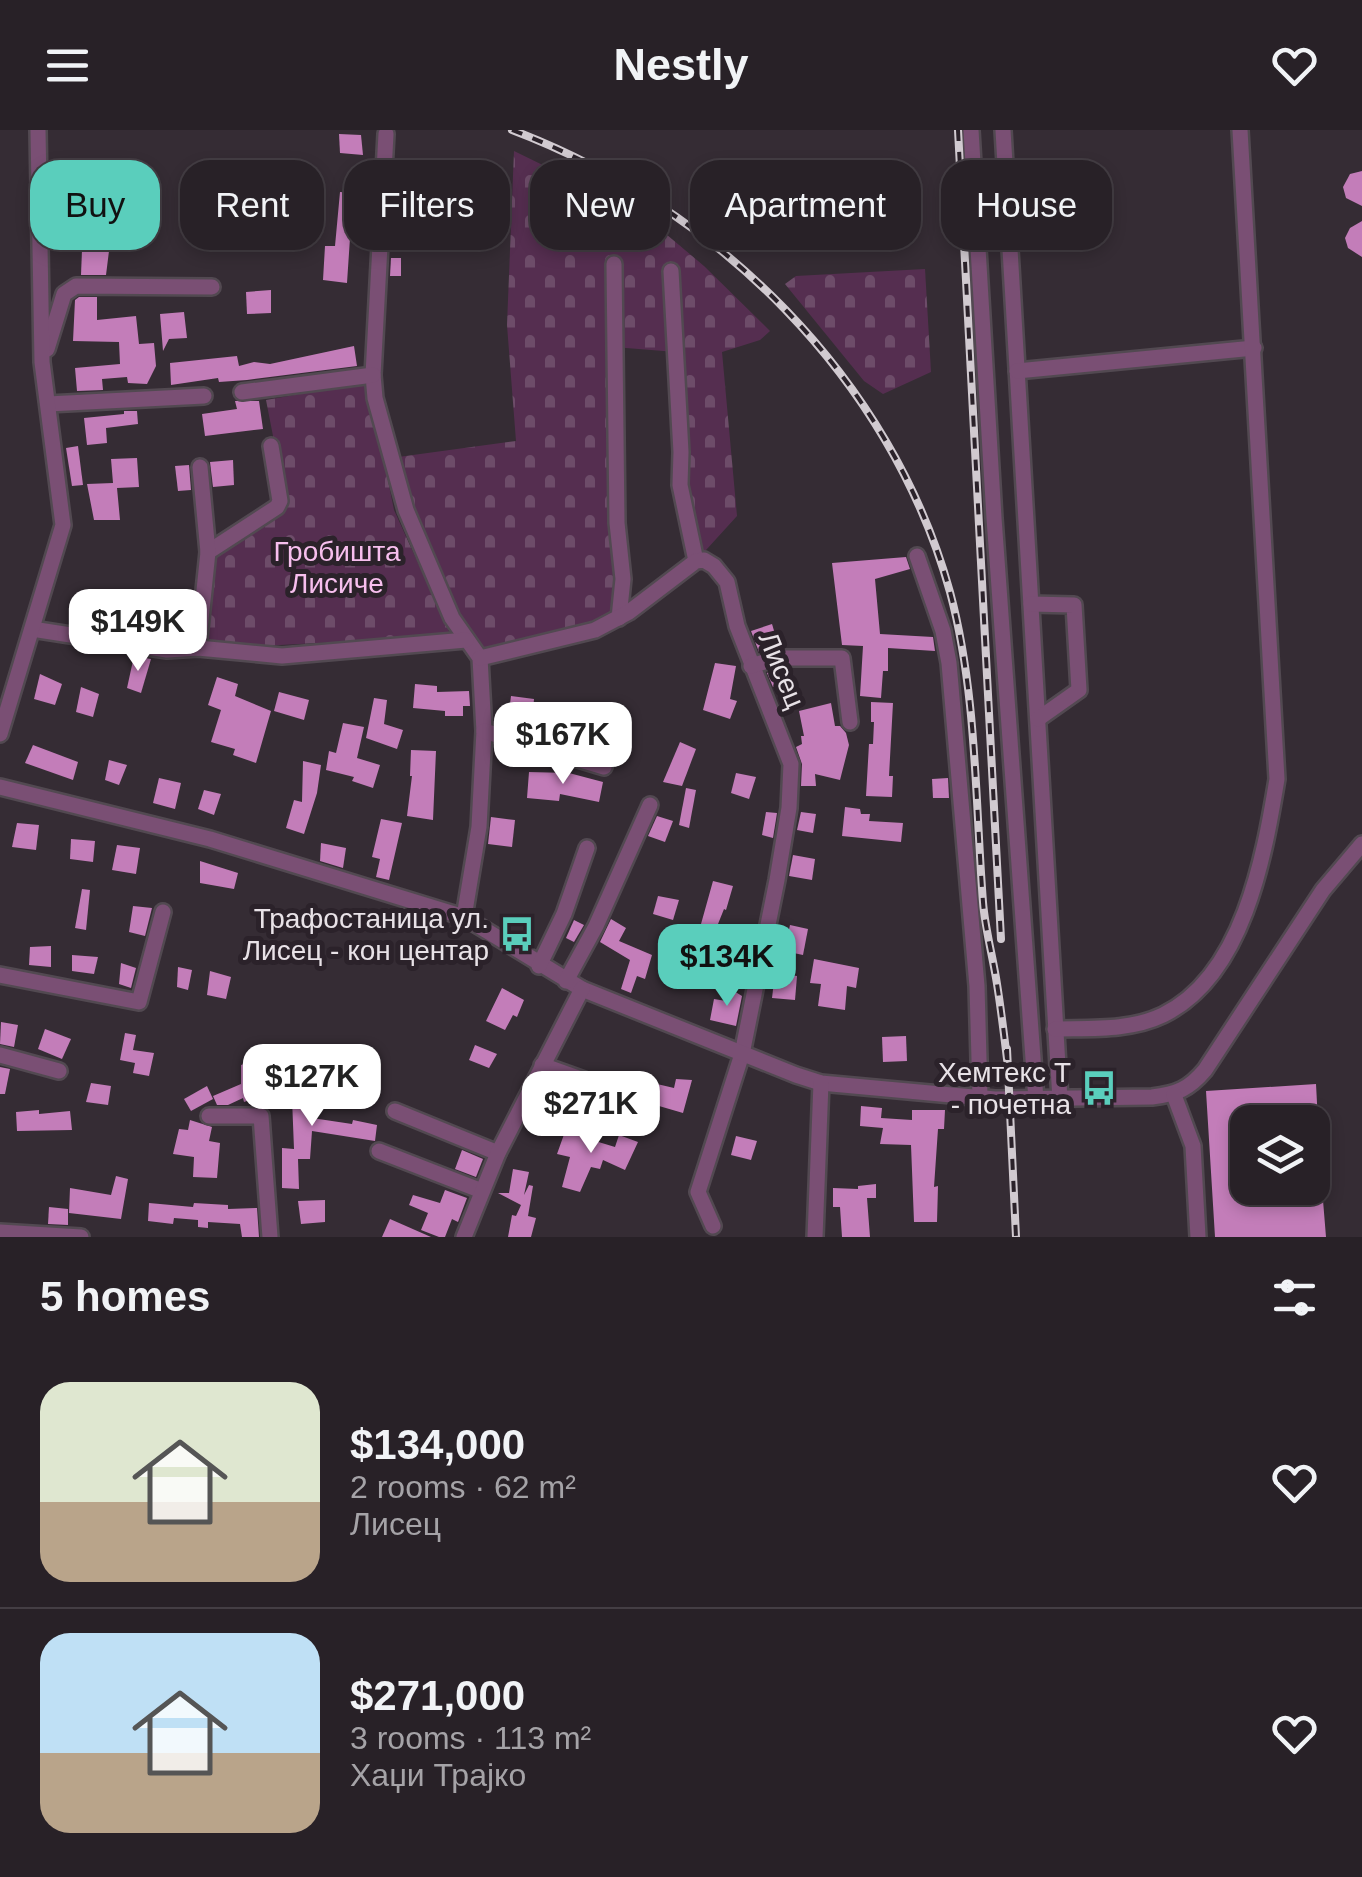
<!DOCTYPE html>
<html lang="en">
<head>
<meta charset="utf-8">
<style>
	body { margin:0; font-family:Arial,sans-serif; background:#342e33; color:#f1f3f6; height:100vh; display:flex; flex-direction:column; font-size:38px; white-space:nowrap }
	* { box-sizing:border-box; margin:0 }
	p { font-size:32px; color:#a5a3a7 }
	.icon { flex:none; width:55px; height:55px; fill:none; stroke:currentColor; stroke-width:2; stroke-linecap:round; stroke-linejoin:round }
	.map { position:relative; height:1107px; overflow:hidden }
	.details { display:flex; flex-direction:column; background:#282127; flex:1 }
	.details>* { flex:none }
	.hud { position:absolute; left:30px; top:30px; width:1302px; height:90px; display:flex; gap:20px }
	.buttons { position:absolute; left:1230px; top:975px; display:grid; gap:20px }
	.buttons a { display:grid; place-items:center; width:100px; height:100px; border-radius:20px; background:#282127; box-shadow:0 5px 15px #0003,0 0 0 2px #443e44; font-size:50px }
	.price { position:absolute; translate:-50% -85px; padding:0 22px; border-radius:20px; background:#fff; color:#222; font-size:32px; line-height:65px; filter:drop-shadow(0 2px 5px #0008) }
	.price::after { content:''; position:absolute; left:50%; top:60px; width:30px; height:22px; margin-left:-15px; background:inherit; clip-path:polygon(0 0,100% 0,50% 100%) }
	.price.on { background:#5acebc; color:#111 }
	ul { padding:0; list-style:none }
	li { display:flex; align-items:center; gap:30px; height:250px; padding:0 40px }
	li+li { border-top:2px solid #443e44 }
	li span { display:grid; place-items:center; flex:none; width:280px; height:200px; border-radius:30px; color:#555 }
	li>.icon { margin-inline-start:auto }
	span .icon { width:120px; height:120px; fill:#fffc; stroke-width:1 }
	li b { font-size:42px }
	h2 { display:flex; justify-content:space-between; align-items:center; height:120px; padding:0 40px; font-size:42px }
	.chip { padding:0 35px; border-radius:30px; background:#282127; box-shadow:0 5px 15px #0003,0 0 0 2px #443e44; font-size:35px; line-height:90px }
	.chip.on { background:#5acebc; color:#111 }
	header { display:flex; justify-content:space-between; align-items:center; height:130px; padding:0 40px; background:#282127; font-size:45px; font-weight:600 }
	.map>svg:first-child { display:block }
</style>
</head>
<body>
<header><svg class="icon" aria-label="menu" viewBox="0 0 24 24"><path d="M4 6h16M4 12h16M4 18h16"/></svg>Nestly<svg class="icon" aria-label="heart" viewBox="0 0 24 24"><path d="M12 20l-8-8c-3-5 5-10 8-4 3-6 11-1 8 4z"/></svg></header>
<div class="map">
<svg width="1362" height="1107" viewBox="0 0 1362 1107">
	<defs>
		<pattern id="cemetery-stones" width="16" height="16" patternUnits="userSpaceOnUse" patternTransform="scale(2.5)"><rect width="16" height="16" fill="#552e50"/><path d="M2 7V4a2 2 0 0 1 4 0v3zM10 15v-3a2 2 0 0 1 4 0v3z" fill="#6d4c69"/></pattern>
	</defs>
	<rect width="100%" height="100%" fill="#352c34"/>
	<g fill="url(#cemetery-stones)">
		<path d="M514,21L641,83L704,136L770,201L760,210L722,222L737,386L696,431L680,355L676,222L614,217L619,488L480,528L466,510L391,328L516,311L507,195Z"/>
		<path d="M925,139L931,242L883,264L864,251L785,154L796,146Z"/>
		<path d="M368,252L394,380L451,506L261,516L208,510L210,436L220,421L282,384L283,357L266,270Z"/>
	</g>
	<g fill="#c37db9">
		<path d="M339,4L361,5L363,25L340,23Z"/>
		<path d="M102,40L116,41L113,75L100,74Z"/>
		<path d="M1362,41V76L1346,68L1343,57L1350,44Z"/>
		<path d="M418,53L441,54V78L416,77Z"/>
		<path d="M340,62L369,64L366,100L370,101L369,111L350,108L347,153L323,150L325,116H335Z"/>
		<path d="M67,72H83L81,104L67,103Z"/>
		<path d="M432,86L447,87L446,104H431Z"/>
		<path d="M1362,91V127L1348,118L1345,108L1350,98Z"/>
		<path d="M82,120L109,121L106,145H81Z"/>
		<path d="M391,128H401V146H390Z"/>
		<path d="M271,160V183L247,184L246,162Z"/>
		<path d="M79,167H97V190L136,186L139,214L154,213L156,236L147,254L128,253L127,247L102,249L103,260L77,261L75,238L120,234L119,212L73,211L75,170Z"/>
		<path d="M184,182L187,208L169,209L163,221L160,184Z"/>
		<path d="M354,216L357,236L247,250L219,252L218,248L171,255L170,233L237,226L239,236L254,232L270,234Z"/>
		<path d="M235,271H259L263,299L205,306L202,284L237,279Z"/>
		<path d="M124,281H137L138,294L106,298L107,313L87,315L84,288L124,284Z"/>
		<path d="M78,316L83,355L72,356L66,318Z"/>
		<path d="M137,328L139,357L117,358L120,390H94L87,354L113,353L111,329Z"/>
		<path d="M233,330L234,355L213,357L210,332Z"/>
		<path d="M189,335L191,360L178,361L175,336Z"/>
		<path d="M906,427L910,439L875,449L880,504L933,507L935,521L888,518V541H883L881,568L860,566L863,516L842,515L832,433Z"/>
		<path d="M772,494L779,517L759,522L751,501Z"/>
		<path d="M134,526L151,529L141,563L127,558Z"/>
		<path d="M715,533L736,536L730,569L737,571L730,589L703,580Z"/>
		<path d="M779,539H786L790,553L773,557L767,543Z"/>
		<path d="M40,544L62,554L55,575L34,569Z"/>
		<path d="M217,547L238,554L235,566L271,581L256,633L233,625L235,619L211,612L221,580L208,575Z"/>
		<path d="M415,554L437,556V562L469,561L470,576H463V586H445V581L413,578Z"/>
		<path d="M81,557L99,564L93,587L76,582Z"/>
		<path d="M279,562L309,570L304,590L274,581Z"/>
		<path d="M511,566L534,569L532,593L508,590Z"/>
		<path d="M374,568L387,570L384,594L403,600L397,619L366,608Z"/>
		<path d="M564,572L599,573L622,578L616,605L592,599L562,596Z"/>
		<path d="M871,572L893,573L889,646H893L892,667L866,666L869,614H873L874,592H871Z"/>
		<path d="M831,573L835,596H840L846,603L849,615L840,650L815,644L816,656H801L802,634L796,617L802,614L801,606H804L799,581Z"/>
		<path d="M343,593L364,597L357,628L380,635L373,658L352,651L354,647L326,640L329,621L336,623Z"/>
		<path d="M680,612L696,619L682,656L663,652Z"/>
		<path d="M33,615L78,632L73,650L25,633Z"/>
		<path d="M411,620L436,621L433,690L407,686L412,646H410Z"/>
		<path d="M109,630L127,635L119,655L105,650Z"/>
		<path d="M303,631L321,635L317,663L304,704L286,698L294,670L302,672Z"/>
		<path d="M529,642L569,643L603,652L599,672L560,664L559,671L527,668Z"/>
		<path d="M736,643L756,647L749,669L731,663Z"/>
		<path d="M159,648L181,653L175,679L153,673Z"/>
		<path d="M948,648L949,668H933L932,649Z"/>
		<path d="M686,658L696,660L689,698L679,695Z"/>
		<path d="M204,660L221,664L214,685L198,679Z"/>
		<path d="M845,677L860,679L861,684H870L869,691L903,693L901,712L842,706Z"/>
		<path d="M766,682L777,683L773,708L762,705Z"/>
		<path d="M801,682L816,684L813,703L797,700Z"/>
		<path d="M657,686L673,691L665,712L648,706Z"/>
		<path d="M491,687L515,690L512,717L488,714Z"/>
		<path d="M381,689L402,693L389,750L376,747L380,729L372,727Z"/>
		<path d="M17,693L39,695L36,720L12,717Z"/>
		<path d="M71,709L95,711L93,732L70,729Z"/>
		<path d="M321,713L346,718L343,738L320,731Z"/>
		<path d="M117,715L140,718L136,744L112,740Z"/>
		<path d="M793,725L815,729L812,750L789,746Z"/>
		<path d="M200,731L238,743L234,759L200,753Z"/>
		<path d="M713,751L733,756L726,780L724,779L716,799L701,794Z"/>
		<path d="M82,759L90,760L86,800L75,798Z"/>
		<path d="M658,766L679,770L673,790L653,784Z"/>
		<path d="M133,776L152,778L145,806L129,802Z"/>
		<path d="M611,789L626,798L619,811L652,825L645,849L637,846L631,863L621,859L630,830L600,812Z"/>
		<path d="M574,790L584,795L574,812L566,808Z"/>
		<path d="M790,795L808,799L803,825L784,821Z"/>
		<path d="M51,816V837L29,835L30,817Z"/>
		<path d="M717,816L750,826V827L722,843L710,838Z"/>
		<path d="M72,825L98,827L94,844L72,841Z"/>
		<path d="M814,829L859,838L856,858L847,856L845,880L818,876L821,854L810,853Z"/>
		<path d="M121,833L136,838L131,858L119,854Z"/>
		<path d="M178,837L192,840L188,860L177,857Z"/>
		<path d="M210,841L231,847L226,869L207,865Z"/>
		<path d="M775,843L797,846L795,870L772,868Z"/>
		<path d="M502,858L524,870L517,887L513,885L505,900L486,891Z"/>
		<path d="M729,858L742,866L736,896L710,890L714,869L726,871Z"/>
		<path d="M1,892L18,895L14,917L0,914Z"/>
		<path d="M45,899L71,909L62,929L38,919Z"/>
		<path d="M125,903L136,905L133,920L154,923L149,946L133,943L135,933L120,930Z"/>
		<path d="M906,906L907,931L883,932L882,907Z"/>
		<path d="M475,915L497,924L489,938L469,930Z"/>
		<path d="M257,929L270,930L273,942L259,945L262,966L244,972L243,968L228,975H217L213,966L241,954V935Z"/>
		<path d="M0,937L10,939L5,964H0Z"/>
		<path d="M311,938L312,988L352,994L353,990L377,995L375,1011L312,1001L310,1029H298L299,1059L282,1058V1018L294,1019L291,943Z"/>
		<path d="M676,949L692,950L683,983L635,969L640,950L674,958Z"/>
		<path d="M91,953L111,956L108,975L86,972Z"/>
		<path d="M1316,954L1318,992H1248V1058H1322L1326,1107H1215L1206,961Z"/>
		<path d="M207,956L213,969L191,981L184,969Z"/>
		<path d="M861,976L882,978L881,988L912,990V980H945L944,999H938L934,1057L938,1056L937,1092H914L911,1015L880,1014L883,998L860,996Z"/>
		<path d="M39,980V984L70,981L72,1000L17,1001L16,982Z"/>
		<path d="M190,990L212,997L209,1011L220,1013L217,1048L193,1047L194,1027L173,1024L179,999L188,1000Z"/>
		<path d="M567,996L583,1003L582,1007L615,1017L619,1005L638,1012L625,1040L603,1030L600,1039L591,1037L580,1062L562,1057L570,1027L557,1024Z"/>
		<path d="M736,1006L757,1011L751,1030L731,1025Z"/>
		<path d="M462,1020L483,1029L476,1047L455,1039Z"/>
		<path d="M513,1039L529,1042L524,1065L529,1055L533,1056L528,1086L536,1088L531,1107H508L512,1085L516,1086L521,1075L498,1063H509Z"/>
		<path d="M116,1046L128,1049L121,1089L69,1083L70,1058L111,1065Z"/>
		<path d="M876,1054V1068H867L870,1107H842L840,1077H833V1058L858,1059V1056Z"/>
		<path d="M445,1060L467,1068L458,1092L452,1089L445,1107H439L421,1100L428,1083L409,1075L413,1065L440,1073Z"/>
		<path d="M325,1070V1092L301,1094L298,1071Z"/>
		<path d="M149,1073L193,1077L194,1073L228,1075V1079L257,1078L259,1107H242L240,1094L208,1092V1098L198,1097V1090L174,1088L173,1094L148,1091Z"/>
		<path d="M49,1077L68,1079V1095L48,1094Z"/>
		<path d="M390,1089L431,1107H382Z"/>
	</g>
	<g fill="none" stroke-linecap="round" stroke-linejoin="round">
		<defs>
			<g id="minor">
				<path d="M971,0L994,388L1036,970"/>
				<path d="M1003,0L1060,970"/>
				<path d="M386,4L373,245L375,268L406,380L452,488L480,528L484,601L479,697L464,787"/>
				<path d="M614,134L617,393L623,449L619,488"/>
				<path d="M671,141L681,322L680,355L696,431"/>
				<path d="M47,219L64,164L76,156L212,157"/>
				<path d="M1017,241L1254,218"/>
				<path d="M242,262L373,245"/>
				<path d="M48,274L204,266"/>
				<path d="M208,422L277,377L280,371L271,316"/>
				<path d="M917,426L943,501L949,533L977,856L980,966"/>
				<path d="M1031,474L1074,475L1079,560L1038,589"/>
				<path d="M32,499L167,520L198,518L282,526L466,510"/>
				<path d="M198,518L208,422L200,337"/>
				<path d="M480,528L595,500L629,482L696,431L704,430L714,436L727,452L737,496L791,634L789,678L777,750L742,924L698,1062L713,1096"/>
				<path d="M751,536L777,528H842L850,592"/>
				<path d="M484,601L604,637"/>
				<path d="M0,604L63,395L42,232L38,0"/>
				<path d="M0,657L210,709L464,787L582,859L796,945L821,953L995,969L1152,967C1177,964 1189,959 1205,940L1323,760L1362,714"/>
				<path d="M539,836L564,784L587,718"/>
				<path d="M0,845L139,872L163,782"/>
				<path d="M566,851L596,796L650,675"/>
				<path d="M1055,899C1090,898 1130,901 1163,885C1243,846 1264,728 1277,649L1240,0"/>
				<path d="M0,925L59,941"/>
				<path d="M542,935L584,950L617,971"/>
				<path d="M1174,965L1193,1016L1198,1107"/>
				<path d="M395,981L498,1023"/>
				<path d="M209,986H261L270,1107"/>
				<path d="M379,1021L482,1061"/>
				<path d="M0,1102L81,1107"/>
				<path d="M464,1107L498,1023L582,859"/>
				<path d="M815,1107L821,953"/>
			</g>
		</defs>
		<use href="#minor" stroke="#524951" stroke-width="20"/>
		<use href="#minor" stroke="#7a4f74" stroke-width="15"/>
		<defs>
			<g id="rail">
				<path d="M512,0C716,77 891,248 950,462C977,563 975,669 983,772C985,799 993,827 997,854C1001,879 1004,904 1007,929"/>
				<path d="M958,0L1001,809"/>
				<path d="M1007,919L1016,1107"/>
			</g>
		</defs>
		<use href="#rail" stroke="#d1cad0" stroke-width="8"/>
		<use href="#rail" stroke="#2b222a" stroke-width="4" stroke-dasharray="11" stroke-linecap="butt"/>
	</g>
	<defs>
		<symbol id="bus-bare" viewBox="-9 -9 18 18"><path d="M-5-6H5V4H4V6H2V4H-2V6H-4V4H-5ZM-3.5-4V0h7V-4ZM-3.5 1.2v1.5H-2V1.2ZM2 1.2v1.5H3.5V1.2Z" fill="#5acebc" stroke="#2b222a" stroke-width="2.5" paint-order="stroke"/></symbol>
	</defs>
	<g fill-rule="evenodd">
		<use href="#bus-bare" x="492" y="779" width="50" height="50"/>
		<use href="#bus-bare" x="1074" y="933" width="50" height="50"/>
	</g>
	<g text-anchor="middle" dominant-baseline="central" stroke-width="10" stroke-linejoin="round" paint-order="stroke">
		<g font-size="28" fill="#f7bfee" stroke="#2b222a">
			<text x="337" y="421">Гробишта<tspan x="337" dy="32">Лисиче</tspan></text>
		</g>
		<g font-size="28" fill="#e8e2e7" stroke="#2b222a">
			<text transform="translate(782 540) rotate(68)">Лисец</text>
		</g>
		<g font-size="28" fill="#e8e2e7" stroke="#2b222a" text-anchor="end">
			<text x="489" y="788">Трафостаница ул.<tspan x="489" dy="32">Лисец - кон центар</tspan></text>
			<text x="1071" y="942">Хемтекс Т<tspan x="1071" dy="32">- почетна</tspan></text>
		</g>
	</g>
</svg>
<div class="buttons">
<a><svg class="icon" aria-label="layers" viewBox="0 0 24 24"><path d="M12 4l9 5-9 5-9-5zM3 14l9 5 9-5"/></svg></a>
</div>
<b class="price" style="left:138px;top:544px">$149K</b>
<b class="price" style="left:563px;top:657px">$167K</b>
<b class="price on" style="left:727px;top:879px">$134K</b>
<b class="price" style="left:312px;top:999px">$127K</b>
<b class="price" style="left:591px;top:1026px">$271K</b>
<div class="hud">
<a class="chip on">Buy</a>
<a class="chip">Rent</a>
<a class="chip">Filters</a>
<a class="chip">New</a>
<a class="chip">Apartment</a>
<a class="chip">House</a>
</div>
</div>
<section class="details">
<h2>5 homes<svg class="icon" aria-label="filters" viewBox="0 0 24 24"><path d="M4 7h16M4 17h16"/><circle cx="9" cy="7" r="2"/><circle cx="15" cy="17" r="2"/></svg></h2>
<ul>
<li><span style="background:linear-gradient(#dfe7d0 60%,#b9a48a 0)"><svg class="icon" aria-label="home" viewBox="0 0 24 24"><path d="M3 11l9-7 9 7M6 9v11h12V9"/></svg></span><div><b>$134,000</b><p>2 rooms · 62 m²</p><p>Лисец</p></div><svg class="icon" aria-label="heart" viewBox="0 0 24 24"><path d="M12 20l-8-8c-3-5 5-10 8-4 3-6 11-1 8 4z"/></svg></li>
<li><span style="background:linear-gradient(#bfe0f5 60%,#b9a48a 0)"><svg class="icon" aria-label="home" viewBox="0 0 24 24"><path d="M3 11l9-7 9 7M6 9v11h12V9"/></svg></span><div><b>$271,000</b><p>3 rooms · 113 m²</p><p>Хаџи Трајко</p></div><svg class="icon" aria-label="heart" viewBox="0 0 24 24"><path d="M12 20l-8-8c-3-5 5-10 8-4 3-6 11-1 8 4z"/></svg></li>
</ul>
</section>
</body>
</html>
